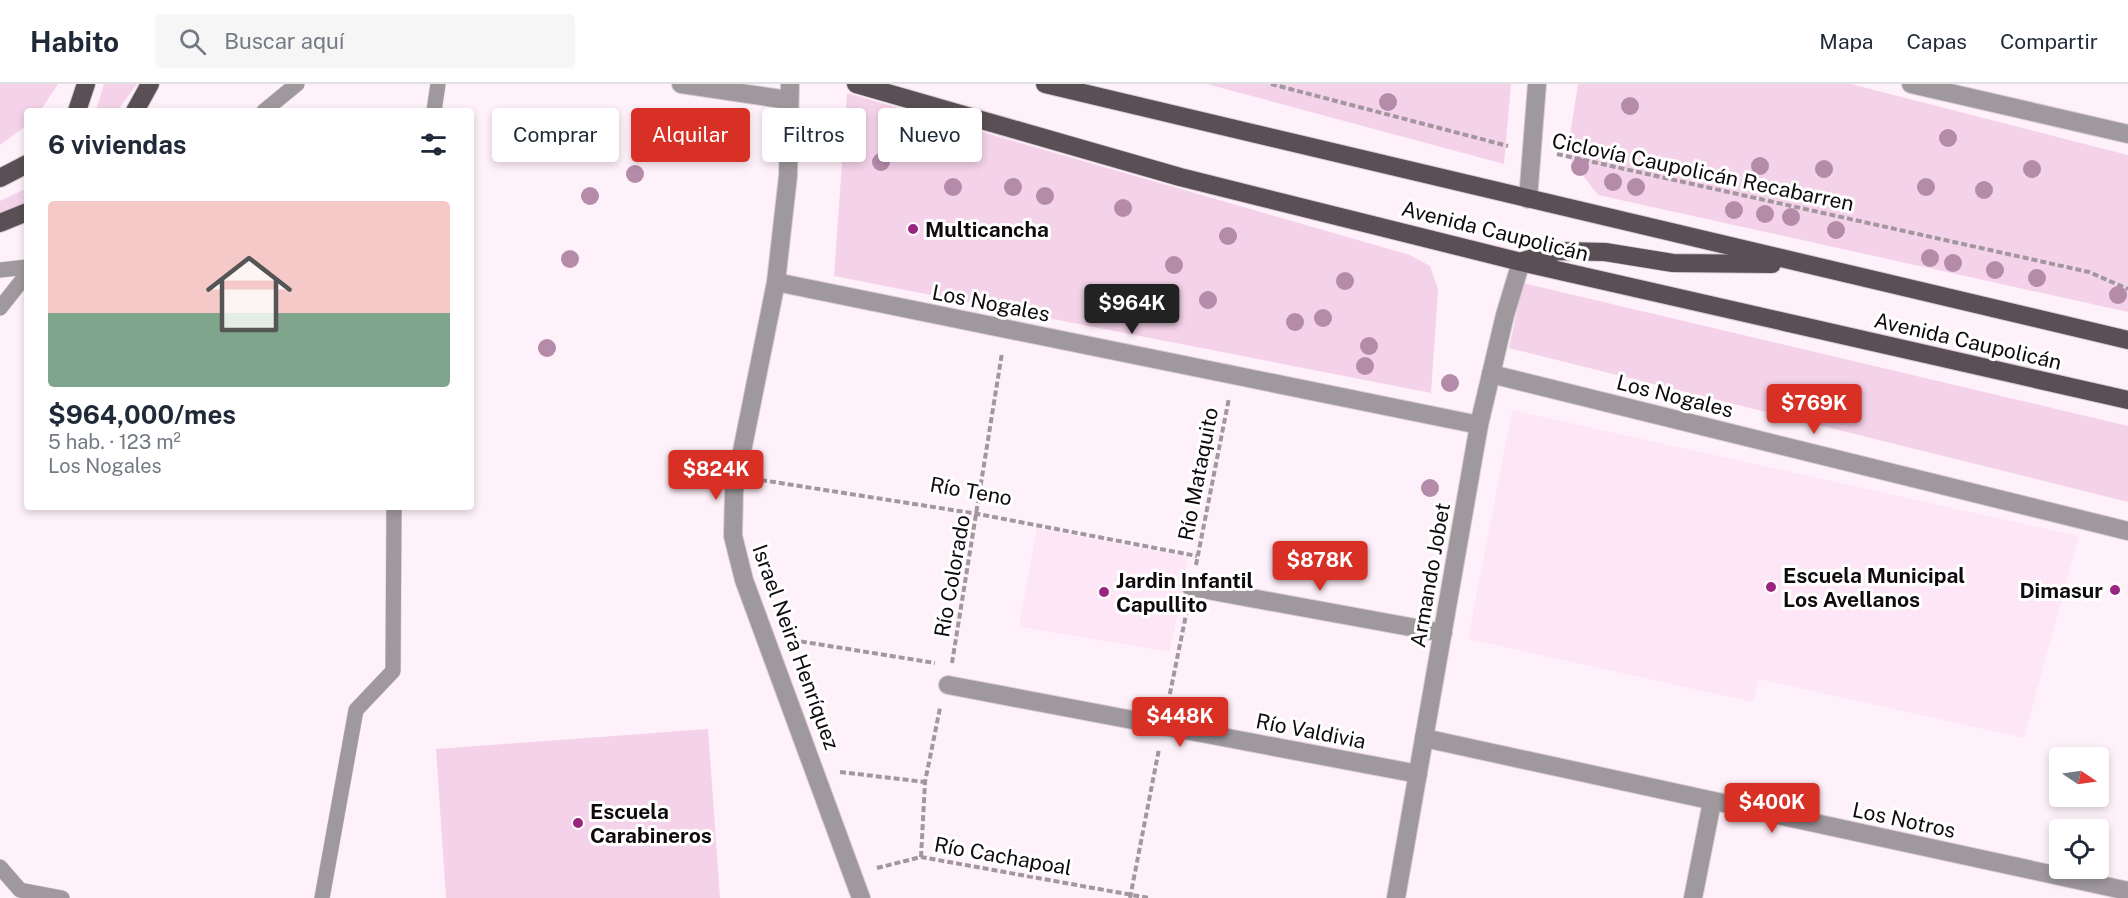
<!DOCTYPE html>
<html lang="es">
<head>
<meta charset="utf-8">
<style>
	body { margin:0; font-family:"Public Sans",sans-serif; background:#f6f6f7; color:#1f2937; height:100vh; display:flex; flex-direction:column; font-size:22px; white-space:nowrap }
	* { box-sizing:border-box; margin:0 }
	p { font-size:20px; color:#747a83 }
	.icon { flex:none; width:33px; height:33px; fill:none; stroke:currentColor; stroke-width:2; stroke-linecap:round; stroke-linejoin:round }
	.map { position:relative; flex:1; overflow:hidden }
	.drawer { position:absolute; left:24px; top:24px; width:450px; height:402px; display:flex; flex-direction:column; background:#fff; border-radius:6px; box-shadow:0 3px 9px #0003 }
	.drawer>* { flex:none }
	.hud { position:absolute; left:492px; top:24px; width:570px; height:54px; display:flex; gap:12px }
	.needle { width:39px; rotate:103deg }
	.controls { position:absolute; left:2049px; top:663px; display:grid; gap:12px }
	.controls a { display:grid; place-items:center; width:60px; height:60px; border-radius:6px; background:#fff; box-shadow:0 3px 9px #0003; font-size:30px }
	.price { position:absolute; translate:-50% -51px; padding:0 14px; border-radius:6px; background:#d93025; color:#fff; font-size:20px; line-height:39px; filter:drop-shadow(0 2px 3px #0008) }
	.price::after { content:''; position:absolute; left:50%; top:36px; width:18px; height:14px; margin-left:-9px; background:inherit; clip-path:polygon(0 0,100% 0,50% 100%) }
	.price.on { background:#222; color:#fff }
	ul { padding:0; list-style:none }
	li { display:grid; align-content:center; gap:12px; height:318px; padding:0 24px }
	li span { display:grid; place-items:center; height:186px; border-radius:6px; color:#555 }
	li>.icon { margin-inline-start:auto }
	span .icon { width:108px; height:108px; fill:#fffc; stroke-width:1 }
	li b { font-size:26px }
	h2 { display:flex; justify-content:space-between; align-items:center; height:72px; padding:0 24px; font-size:26px }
	.chip { padding:0 21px; border-radius:6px; background:#fff; box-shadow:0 3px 9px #0003; font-size:21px; line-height:54px }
	.chip.on { background:#d93025; color:#fff }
	header { display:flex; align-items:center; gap:36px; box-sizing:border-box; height:84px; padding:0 30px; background:#fff; border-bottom:2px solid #e0e1e3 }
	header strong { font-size:28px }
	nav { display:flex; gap:33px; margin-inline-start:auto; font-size:21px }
	.search { width:420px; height:54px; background:#f6f6f7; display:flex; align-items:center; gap:15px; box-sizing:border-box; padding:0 21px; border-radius:6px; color:#747a83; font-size:22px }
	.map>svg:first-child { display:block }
</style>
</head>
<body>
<header>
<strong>Habito</strong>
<div class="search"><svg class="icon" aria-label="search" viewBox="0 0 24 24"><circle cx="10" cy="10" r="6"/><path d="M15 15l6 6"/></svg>Buscar aquí</div>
<nav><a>Mapa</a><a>Capas</a><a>Compartir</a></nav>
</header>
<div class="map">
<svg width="2128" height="814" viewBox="0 0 2128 814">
	<rect width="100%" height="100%" fill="#fff1fa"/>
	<g fill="#fde7f6">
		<path d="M1512,326L2079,452L2024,654L1759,595L1753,618L1468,555Z"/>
		<path d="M1037,444L1188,473L1170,568L1019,543Z"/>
	</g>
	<g fill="#f4d2e9">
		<path d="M0,0H58L40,27H27V41L0,61Z"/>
		<path d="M104,0H137L117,27H96Z"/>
		<path d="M1207,0H1511L1504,80Z"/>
		<path d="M1578,0H1851L2128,71V228L1598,111L1567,71Z"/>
		<path d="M847,9L1410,171L1430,182L1438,205L1431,309L834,192Z"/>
		<path d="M27,104V117L0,130V117Z"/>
		<path d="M1523,199L2128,342V418L1509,264Z"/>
		<path d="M708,645L720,814H446L436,665Z"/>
	</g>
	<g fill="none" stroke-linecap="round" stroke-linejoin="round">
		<defs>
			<g id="lane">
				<path d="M264,27L297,0"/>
				<path d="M434,27L438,0"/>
				<path d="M0,186L27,183"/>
				<path d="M0,224L27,190"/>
				<path d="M0,783L20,806L62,814"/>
				<path d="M322,814L356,626L393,587L394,423"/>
			</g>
			<g id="street">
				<path d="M681,0L788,16"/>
				<path d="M790,0L788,92L776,198L734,407L733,452L744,496L861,814"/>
				<path d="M1911,0L2128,50"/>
				<path d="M1528,115L1537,0"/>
				<path d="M776,198L1479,341"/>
				<path d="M1491,290L2128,447"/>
				<path d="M1191,503L1443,549"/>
				<path d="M948,601L1418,690"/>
				<path d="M1424,654L2128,807"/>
				<path d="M1396,814L1479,341L1505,231L1521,178"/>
				<path d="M1693,814L1712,718"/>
			</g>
			<g id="primary">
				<path d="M856,0L1180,93L1521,178L2128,316"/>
				<path d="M1045,0L2128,256"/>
				<path d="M77,27L86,0"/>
				<path d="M135,27L150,0"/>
				<path d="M0,94L27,80"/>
				<path d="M0,139L27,128"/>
				<path d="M1523,177L1558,167L1605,168L1673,179L1772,180"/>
			</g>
		</defs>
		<use href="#lane" stroke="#d9ccd4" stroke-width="16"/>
		<use href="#street" stroke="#d9ccd4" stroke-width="20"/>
		<use href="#primary" stroke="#d9ccd4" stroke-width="20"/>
		<g stroke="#a2979e" stroke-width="4" stroke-dasharray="6 3" stroke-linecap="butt">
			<path d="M1271,0L1508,62"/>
			<path d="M1557,70L2089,188L2128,205"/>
			<path d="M761,396L978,430L1197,472"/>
			<path d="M1196,481L1229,314"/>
			<path d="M792,556L935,579"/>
			<path d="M952,579L1002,269"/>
			<path d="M1168,619L1187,526"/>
			<path d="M840,688L925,698"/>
			<path d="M921,773L925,698L940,624"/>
			<path d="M877,784L921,773L1149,814"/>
			<path d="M1130,814L1159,665"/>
		</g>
		<use href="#lane" stroke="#9f999d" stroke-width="15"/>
		<use href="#street" stroke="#9f999d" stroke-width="18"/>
		<use href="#primary" stroke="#594f55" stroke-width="18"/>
	</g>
	<g fill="#b48ca9">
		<circle cx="1388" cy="18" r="9"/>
		<circle cx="1630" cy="22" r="9"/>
		<circle cx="583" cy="51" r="9"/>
		<circle cx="1948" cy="54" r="9"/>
		<circle cx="881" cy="78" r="9"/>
		<circle cx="1760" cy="82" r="9"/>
		<circle cx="1580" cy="83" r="9"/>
		<circle cx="1824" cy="85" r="9"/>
		<circle cx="2032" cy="85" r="9"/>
		<circle cx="635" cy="90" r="9"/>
		<circle cx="1613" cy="98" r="9"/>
		<circle cx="953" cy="103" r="9"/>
		<circle cx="1013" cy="103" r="9"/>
		<circle cx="1636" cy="103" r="9"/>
		<circle cx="1926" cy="103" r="9"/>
		<circle cx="1984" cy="106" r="9"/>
		<circle cx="590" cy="112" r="9"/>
		<circle cx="1045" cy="112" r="9"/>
		<circle cx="1123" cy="124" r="9"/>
		<circle cx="1734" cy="126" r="9"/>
		<circle cx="1765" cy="130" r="9"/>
		<circle cx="1791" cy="133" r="9"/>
		<circle cx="1836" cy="146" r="9"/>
		<circle cx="1228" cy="152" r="9"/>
		<circle cx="1930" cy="174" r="9"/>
		<circle cx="570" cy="175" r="9"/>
		<circle cx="1953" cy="179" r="9"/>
		<circle cx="1174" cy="181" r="9"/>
		<circle cx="1995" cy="186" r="9"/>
		<circle cx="2037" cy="194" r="9"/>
		<circle cx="1345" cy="197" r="9"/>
		<circle cx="2118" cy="211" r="9"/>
		<circle cx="1208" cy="216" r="9"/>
		<circle cx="1111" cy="230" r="9"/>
		<circle cx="1323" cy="234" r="9"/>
		<circle cx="1295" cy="238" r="9"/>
		<circle cx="1369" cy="262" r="9"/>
		<circle cx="547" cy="264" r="9"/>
		<circle cx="1365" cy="282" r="9"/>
		<circle cx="1450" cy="299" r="9"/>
		<circle cx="1430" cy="404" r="9"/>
	</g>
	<g fill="#9a2581" stroke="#fff" stroke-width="2">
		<circle cx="913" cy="145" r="6"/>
		<circle cx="1771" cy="503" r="6"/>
		<circle cx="2115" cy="506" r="6"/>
		<circle cx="1104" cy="508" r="6"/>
		<circle cx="578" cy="739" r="6"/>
	</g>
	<g text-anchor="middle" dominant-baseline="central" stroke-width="6" stroke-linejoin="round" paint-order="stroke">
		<g font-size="21" fill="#0f0a0d" stroke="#fff">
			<text transform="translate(1703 88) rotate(12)">Ciclovía Caupolicán Recabarren</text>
			<text transform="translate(1495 147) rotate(14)">Avenida Caupolicán</text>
			<text transform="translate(991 219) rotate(11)">Los Nogales</text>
			<text transform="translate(1968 257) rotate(13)">Avenida Caupolicán</text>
			<text transform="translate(1675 312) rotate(14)">Los Nogales</text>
			<text transform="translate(1198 390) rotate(-79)">Río Mataquito</text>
			<text transform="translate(971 407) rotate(10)">Río Teno</text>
			<text transform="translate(1430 491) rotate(-80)">Armando Jobet</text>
			<text transform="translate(952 492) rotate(-80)">Río Colorado</text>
			<text transform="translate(796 563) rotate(70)">Israel Neira Henríquez</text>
			<text transform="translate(1311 647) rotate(11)">Río Valdivia</text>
			<text transform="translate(1904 736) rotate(12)">Los Notros</text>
			<text transform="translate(1003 772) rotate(10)">Río Cachapoal</text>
		</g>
		<g font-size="21" font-weight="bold" fill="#0f0a0d" stroke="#fff" text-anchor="start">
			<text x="925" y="145">Multicancha</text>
			<text x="1783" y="491">Escuela Municipal<tspan x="1783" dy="24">Los Avellanos</tspan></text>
			<text x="1116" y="496">Jardin Infantil<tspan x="1116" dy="24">Capullito</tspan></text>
			<text x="2103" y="506" text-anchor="end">Dimasur</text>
			<text x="590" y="727">Escuela<tspan x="590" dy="24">Carabineros</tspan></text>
		</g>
	</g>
</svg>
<div class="controls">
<a><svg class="needle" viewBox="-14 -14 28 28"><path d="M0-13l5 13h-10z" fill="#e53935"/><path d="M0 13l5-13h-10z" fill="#747a83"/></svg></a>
<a><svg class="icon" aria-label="locate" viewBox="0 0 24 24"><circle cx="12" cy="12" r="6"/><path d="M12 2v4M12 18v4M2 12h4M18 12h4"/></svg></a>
</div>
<b class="price on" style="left:1132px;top:251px">$964K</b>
<b class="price" style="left:1814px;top:351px">$769K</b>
<b class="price" style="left:716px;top:417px">$824K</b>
<b class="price" style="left:1320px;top:508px">$878K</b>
<b class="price" style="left:1180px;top:664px">$448K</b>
<b class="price" style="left:1772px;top:750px">$400K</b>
<div class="hud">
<a class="chip">Comprar</a>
<a class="chip on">Alquilar</a>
<a class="chip">Filtros</a>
<a class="chip">Nuevo</a>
</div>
<section class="drawer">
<h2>6 viviendas<svg class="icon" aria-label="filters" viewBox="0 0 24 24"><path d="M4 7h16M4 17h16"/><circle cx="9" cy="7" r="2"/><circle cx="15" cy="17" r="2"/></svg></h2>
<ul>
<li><span style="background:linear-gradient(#f6c9c9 60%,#7fa58c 0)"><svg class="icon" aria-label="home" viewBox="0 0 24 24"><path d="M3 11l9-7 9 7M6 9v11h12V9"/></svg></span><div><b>$964,000/mes</b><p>5 hab. · 123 m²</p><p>Los Nogales</p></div></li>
</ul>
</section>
</div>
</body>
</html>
